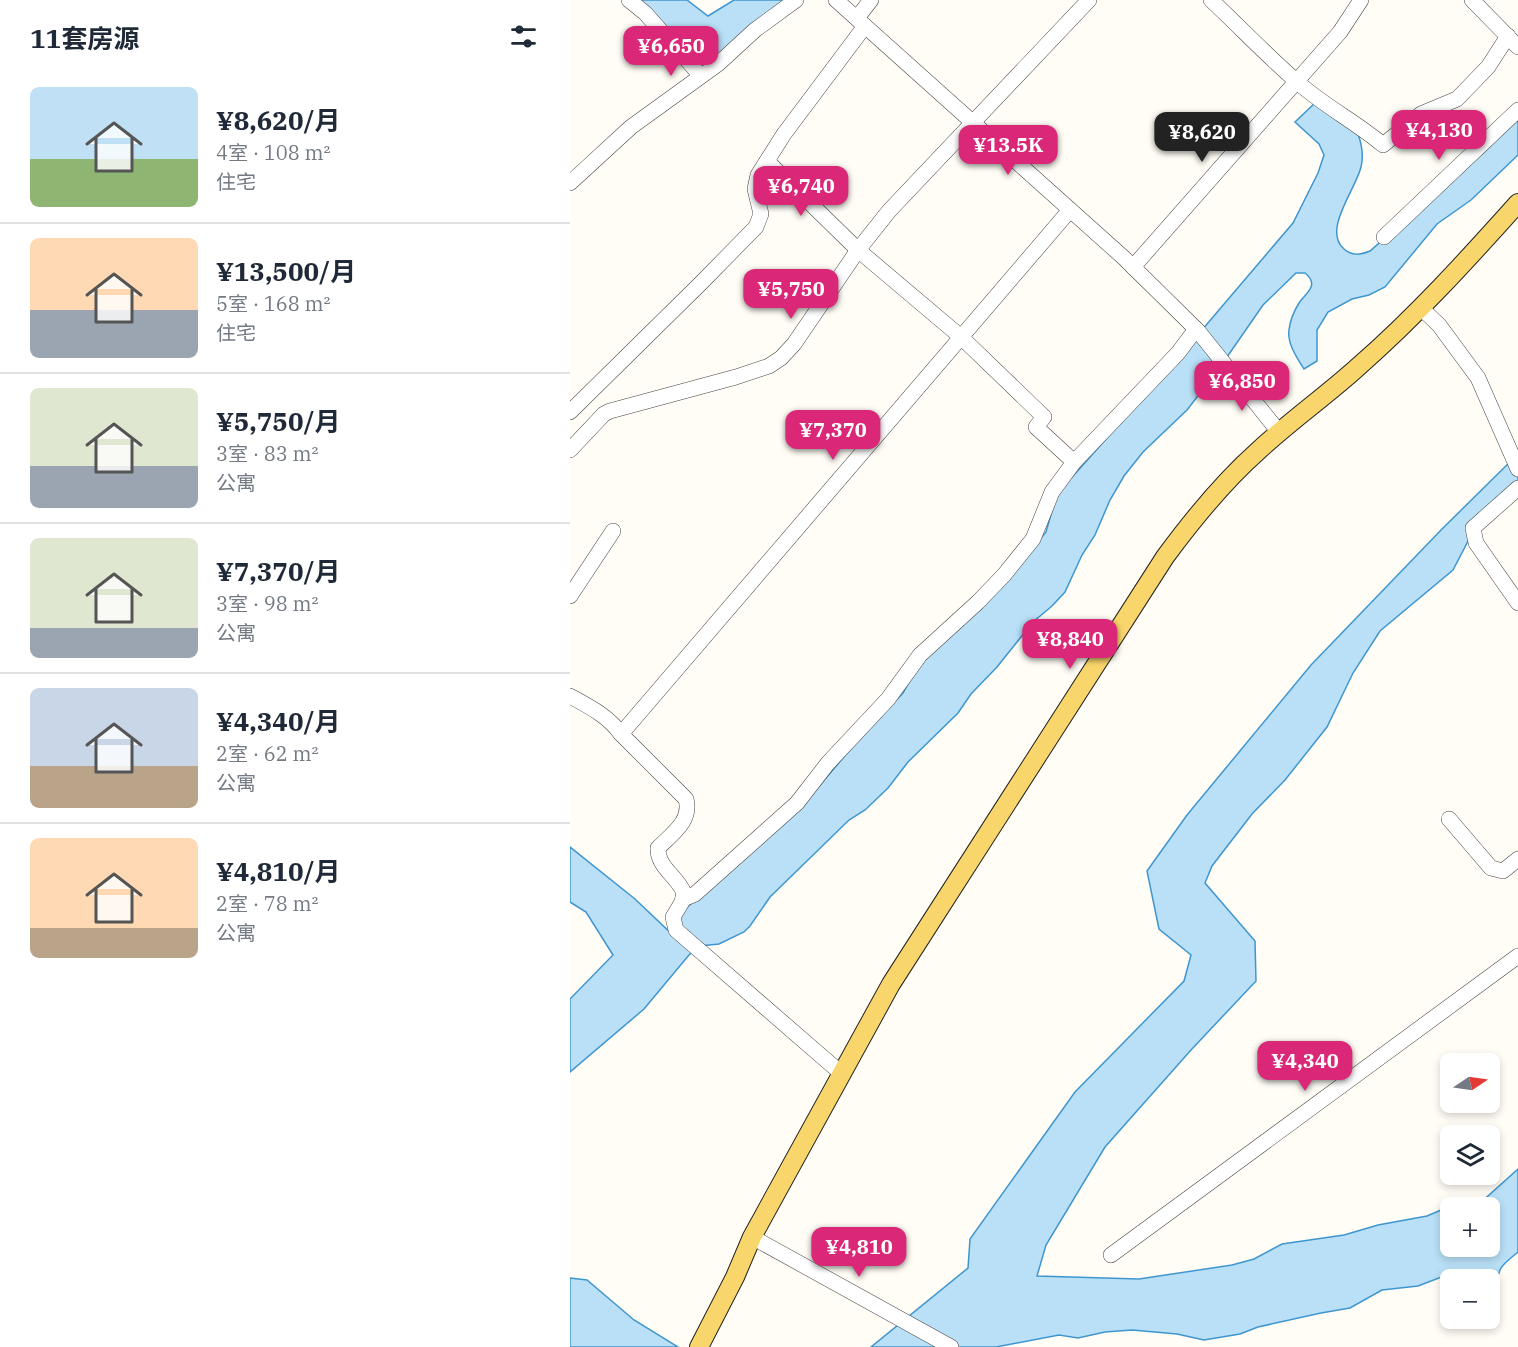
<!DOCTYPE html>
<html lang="zh">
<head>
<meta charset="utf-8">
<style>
	body { margin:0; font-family:"IBM Plex Serif","Noto Sans SC",serif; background:#f6f6f7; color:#1f2937; height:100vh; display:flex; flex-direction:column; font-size:22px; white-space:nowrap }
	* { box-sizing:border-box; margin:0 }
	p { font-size:20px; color:#747a83 }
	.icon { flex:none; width:33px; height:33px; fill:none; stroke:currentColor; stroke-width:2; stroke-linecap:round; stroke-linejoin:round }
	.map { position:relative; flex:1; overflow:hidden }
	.sheet { display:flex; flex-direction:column; background:#fff; width:570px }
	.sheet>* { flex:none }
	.needle { width:39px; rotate:77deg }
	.tools { position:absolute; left:870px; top:1053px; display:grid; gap:12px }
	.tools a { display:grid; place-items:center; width:60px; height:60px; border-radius:9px; background:#fff; box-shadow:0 3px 9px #0003; font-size:30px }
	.price { position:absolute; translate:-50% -51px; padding:0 14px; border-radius:12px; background:#db2777; color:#fff; font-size:20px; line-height:39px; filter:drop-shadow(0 2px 3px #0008) }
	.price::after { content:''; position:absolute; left:50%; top:36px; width:18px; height:14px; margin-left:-9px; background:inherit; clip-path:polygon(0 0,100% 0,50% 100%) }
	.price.current { background:#222; color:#fff }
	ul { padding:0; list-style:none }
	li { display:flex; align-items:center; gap:18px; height:150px; padding:0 30px }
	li+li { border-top:2px solid #e0e1e3 }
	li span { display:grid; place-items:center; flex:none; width:168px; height:120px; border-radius:9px; color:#555 }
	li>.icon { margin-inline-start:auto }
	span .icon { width:72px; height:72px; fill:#fffc; stroke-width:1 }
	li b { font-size:26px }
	h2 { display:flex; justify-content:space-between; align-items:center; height:72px; padding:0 30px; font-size:26px }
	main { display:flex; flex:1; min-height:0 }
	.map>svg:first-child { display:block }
</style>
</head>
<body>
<main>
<section class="sheet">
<h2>11套房源<svg class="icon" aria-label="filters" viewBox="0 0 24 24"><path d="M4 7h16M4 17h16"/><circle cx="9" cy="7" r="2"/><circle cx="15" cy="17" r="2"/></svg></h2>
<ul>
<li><span style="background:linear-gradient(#bfe0f5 60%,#8fb573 0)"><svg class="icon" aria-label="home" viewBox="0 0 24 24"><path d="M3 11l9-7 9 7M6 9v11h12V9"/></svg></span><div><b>¥8,620/月</b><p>4室 · 108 m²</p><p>住宅</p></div></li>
<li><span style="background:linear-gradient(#ffd9b3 60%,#9aa5b1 0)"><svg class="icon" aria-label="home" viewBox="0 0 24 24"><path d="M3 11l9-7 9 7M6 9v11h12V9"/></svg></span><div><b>¥13,500/月</b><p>5室 · 168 m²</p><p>住宅</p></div></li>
<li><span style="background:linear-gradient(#dfe7d0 65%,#9aa5b1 0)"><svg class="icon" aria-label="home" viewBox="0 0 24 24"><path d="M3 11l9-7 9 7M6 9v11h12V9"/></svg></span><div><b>¥5,750/月</b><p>3室 · 83 m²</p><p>公寓</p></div></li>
<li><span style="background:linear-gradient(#dfe7d0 75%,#9aa5b1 0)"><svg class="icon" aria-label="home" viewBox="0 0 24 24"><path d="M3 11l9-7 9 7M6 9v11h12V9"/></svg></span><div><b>¥7,370/月</b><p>3室 · 98 m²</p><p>公寓</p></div></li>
<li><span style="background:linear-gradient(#c9d6e8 65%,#b9a48a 0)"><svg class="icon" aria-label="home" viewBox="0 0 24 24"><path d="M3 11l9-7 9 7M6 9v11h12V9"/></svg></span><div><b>¥4,340/月</b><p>2室 · 62 m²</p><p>公寓</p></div></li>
<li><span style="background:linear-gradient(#ffd9b3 75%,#b9a48a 0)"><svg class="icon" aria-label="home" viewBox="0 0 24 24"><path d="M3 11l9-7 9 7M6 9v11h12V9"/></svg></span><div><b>¥4,810/月</b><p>2室 · 78 m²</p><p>公寓</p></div></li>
</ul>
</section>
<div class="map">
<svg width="948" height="1347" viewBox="0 0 948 1347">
	<rect width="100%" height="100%" fill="#fffdf5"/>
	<g fill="#b9e0f7" stroke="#3f96cf" stroke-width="1.5" fill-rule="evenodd">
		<path d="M69,0H117L138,16L164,0H222L148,55L123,60Z"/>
		<path d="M746,102L788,134C792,145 794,155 791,167C786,189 752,230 774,249C782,256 790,255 800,251L948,120V155L901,200L867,224L815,287L799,295L782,299L758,312L747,330V361L734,369C727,358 717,343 719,330C720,321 724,311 729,303C736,293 750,285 735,273H726L693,305L648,370L617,410L573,452L554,476L540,500L525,535L512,555L495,592L482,606L463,622L427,667L401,694L388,713L338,762L318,788L295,810L279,820L200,897L180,926L174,932L149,944L129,946L119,955L74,1009L0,1072V999L43,955L16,912L0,902V847L65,899L104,936L111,913L138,888L228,811L295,732L333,693L348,666L434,584L476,532L487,494L603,364L723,223L748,173L754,155L749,144L725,122Z"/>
		<path d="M948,454V487L908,522L883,570L810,631L783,673L757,727L715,780L682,814L642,866L635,883L685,941L686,981L621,1050L535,1147L476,1245L467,1276L569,1279L662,1265L684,1259L712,1244L774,1235L808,1225L857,1216L878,1207L909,1204L948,1169V1252C935,1263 925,1268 929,1286L920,1288V1280L903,1279L891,1273H882L848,1286L812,1290L780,1308L751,1313L688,1327L670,1334L634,1340L607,1334L562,1330L535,1332L508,1338L489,1335L426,1347H301L398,1268L400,1239L505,1092L614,981L621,955L589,929L577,871L617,815L741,665L872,529ZM880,1208H920V1246H880Z"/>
		<path d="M0,1278L17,1280L64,1320L108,1347H0Z"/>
	</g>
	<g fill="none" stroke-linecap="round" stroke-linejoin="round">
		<defs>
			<g id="minor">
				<path d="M59,0L75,13L131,76"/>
				<path d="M266,0L554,258L628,331L709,432"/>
				<path d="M641,0C671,28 700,59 732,86C758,108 787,123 813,145L851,114L887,99L918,67L938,36"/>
				<path d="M902,0L948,47"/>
				<path d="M287,18L301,0"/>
				<path d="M197,161L288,250L391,337L474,417L466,427L504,462"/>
				<path d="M0,183L61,127L148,64L185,30L226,0"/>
				<path d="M814,237L948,110"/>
				<path d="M563,267L770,32L791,0"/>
				<path d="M851,308L869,325L908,378L948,469"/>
				<path d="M0,412L130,284L186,227L191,214L185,189L188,175L214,134L295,26"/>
				<path d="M0,450L34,414L40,411L166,377L199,366L211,358L224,344L288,250L319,211L519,0"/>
				<path d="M948,488L903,528L906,543L948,603"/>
				<path d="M0,596L43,531"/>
				<path d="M0,696C20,707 38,716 51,734L116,799C122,821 102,834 88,848C87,867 108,877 114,893L112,902L103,917L106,930L272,1074"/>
				<path d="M51,734L500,210"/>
				<path d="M879,819L921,868L933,871L948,859"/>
				<path d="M113,899L125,894L227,803L258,763L318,699L350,655L408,602L434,575L463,539L482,492L504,462L608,353L626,329"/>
				<path d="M182,1237L381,1347"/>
				<path d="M541,1255L948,956"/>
			</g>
			<path id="major" d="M129,1347L165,1277L182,1237L321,984L595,557C623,519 652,483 688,451C720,421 756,396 789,366C846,316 897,260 948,203"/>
		</defs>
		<use href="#minor" stroke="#444" stroke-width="16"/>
		<use href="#major" stroke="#222" stroke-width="20"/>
		<use href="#minor" stroke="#fff" stroke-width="15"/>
		<use href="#major" stroke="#f9d66b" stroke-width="18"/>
	</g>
</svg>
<div class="tools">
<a><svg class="needle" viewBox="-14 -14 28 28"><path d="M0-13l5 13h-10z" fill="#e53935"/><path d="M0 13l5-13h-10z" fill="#747a83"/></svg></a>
<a><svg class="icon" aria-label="layers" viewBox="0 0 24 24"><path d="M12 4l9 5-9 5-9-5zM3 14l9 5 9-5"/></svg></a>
<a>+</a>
<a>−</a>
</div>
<b class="price" style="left:101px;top:77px">¥6,650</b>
<b class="price" style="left:869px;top:161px">¥4,130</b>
<b class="price current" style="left:632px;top:163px">¥8,620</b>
<b class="price" style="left:438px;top:176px">¥13.5K</b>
<b class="price" style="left:231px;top:217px">¥6,740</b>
<b class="price" style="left:221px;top:320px">¥5,750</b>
<b class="price" style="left:672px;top:412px">¥6,850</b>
<b class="price" style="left:263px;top:461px">¥7,370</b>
<b class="price" style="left:500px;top:670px">¥8,840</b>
<b class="price" style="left:735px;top:1092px">¥4,340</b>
<b class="price" style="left:289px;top:1278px">¥4,810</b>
</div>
</main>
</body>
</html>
